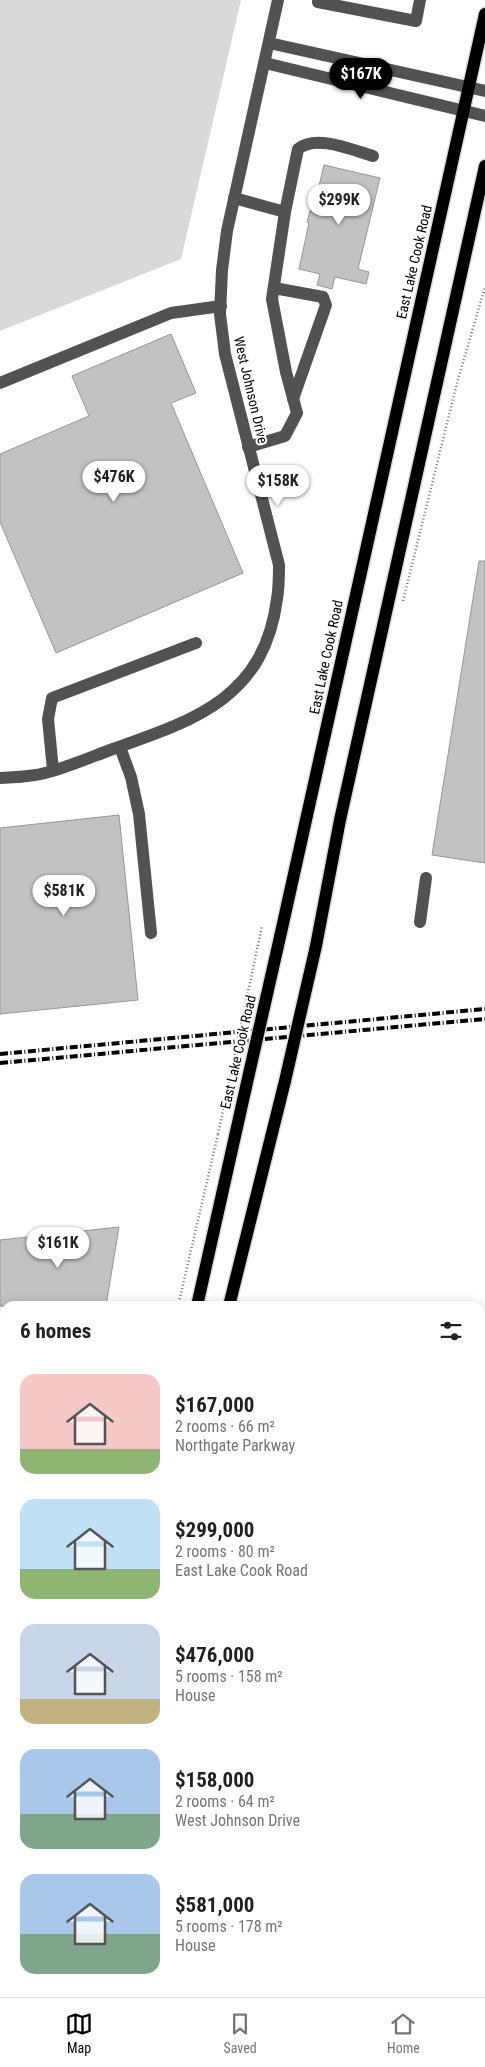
<!DOCTYPE html>
<html lang="en">
<head>
<meta charset="utf-8">
<style>
	body { margin:0; font-family:"Roboto Condensed",sans-serif; background:#f6f6f6; color:#202124; height:100vh; display:flex; flex-direction:column; font-size:19px; white-space:nowrap }
	* { box-sizing:border-box; margin:0 }
	p { font-size:16px; color:#757577 }
	.icon { flex:none; width:28px; height:28px; fill:none; stroke:currentColor; stroke-width:2; stroke-linecap:round; stroke-linejoin:round }
	.map { position:relative; flex:1; overflow:hidden }
	.panel { position:absolute; left:0px; top:1301px; width:485px; height:696px; display:flex; flex-direction:column; background:#fff; border-radius:15px 15px 0 0; box-shadow:0 2px 12px #0003 }
	.panel>* { flex:none }
	.price { position:absolute; translate:-50% -42px; padding:0 11px; border-radius:18px; background:#fff; color:#222; font-size:16px; line-height:32px; filter:drop-shadow(0 1px 2px #0008) }
	.price::after { content:''; position:absolute; left:50%; top:30px; width:15px; height:11px; margin-left:-8px; background:inherit; clip-path:polygon(0 0,100% 0,50% 100%) }
	.price.current { background:#000; color:#fff }
	ul { padding:0; list-style:none }
	li { display:flex; align-items:center; gap:15px; height:125px; padding:0 20px }
	li span { display:grid; place-items:center; flex:none; width:140px; height:100px; border-radius:15px; color:#555 }
	li>.icon { margin-inline-start:auto }
	span .icon { width:60px; height:60px; fill:#fffc; stroke-width:1 }
	li b { font-size:21px }
	h2 { display:flex; justify-content:space-between; align-items:center; height:60px; padding:0 20px; font-size:21px }
	.tabs { display:flex; justify-content:space-around; align-items:center; height:70px; border-top:1px solid #e0e0e0; background:#fff; font-size:14px; color:#757577 }
	.tabs a { display:grid; justify-items:center; gap:2px }
	.tabs .current { color:#000 }
	.map>svg:first-child { display:block }
</style>
</head>
<body>
<div class="map">
<svg width="485" height="1997" viewBox="0 0 485 1997">
	<rect width="100%" height="100%" fill="#fff"/>
	<path fill="#d9d9d9" d="M0,0H241L181,259L0,331Z"/>
	<path fill="#a0a0a0" d="M0,1676L5,1680V1768L0,1780Z"/>
	<g fill="#c2c2c2" stroke="#969696">
		<path d="M324,165L380,178L358,269L369,272L366,284L335,277L332,289L317,285L320,274L299,269L309,223L307,222L310,211H313Z"/>
		<path d="M171,334L196,393L171,403L243,573L56,653L0,522V454L89,416L72,376Z"/>
		<path d="M479,561H485V863L432,855Z"/>
		<path d="M119,815L138,1000L0,1014V828Z"/>
		<path d="M119,1227L106,1306H0V1240Z"/>
	</g>
	<g fill="none" stroke-linecap="round" stroke-linejoin="round">
		<defs>
			<g id="major">
				<path d="M280,937L485,14"/>
				<path d="M316,946L340,820L485,166"/>
				<path d="M197,1306L246,1087"/>
				<path d="M229,1306L285,1081"/>
				<path d="M34,1997L35,1992"/>
				<path d="M67,1997L68,1992"/>
			</g>
		</defs>
		<use href="#major" stroke="#dbdbdb" stroke-width="15"/>
		<g stroke="#747474" stroke-width="2.5" stroke-dasharray="1 2.5" stroke-linecap="butt">
			<path d="M403,601L457,383L485,287"/>
			<path d="M178,1306L218,1134"/>
			<path d="M9,1997L10,1992"/>
		</g>
		<g stroke="#525252" stroke-width="12">
			<path d="M318,0V2L416,21L420,0"/>
			<path d="M269,43L485,91"/>
			<path d="M265,63L485,116"/>
			<path d="M234,198L285,212L272,299L286,372L297,413L285,436L248,447"/>
			<path d="M285,212L298,149C316,134 352,150 373,156"/>
			<path d="M274,288L323,297L326,305L293,399"/>
			<path d="M0,383L171,313L221,306"/>
			<path d="M120,747L131,777L139,814L151,933"/>
			<path d="M53,770L48,719L52,698L196,643"/>
			<path d="M0,778C15,777 31,777 45,773C68,767 91,757 113,749C195,720 264,698 277,599C279,588 279,576 279,565L225,354L220,314L222,270L227,231L278,0"/>
			<path d="M420,922L426,878"/>
			<path d="M0,1371L5,1372"/>
			<path d="M480,1489L485,1492"/>
			<path d="M480,1525L485,1503"/>
			<path d="M480,1799L485,1790"/>
			<path d="M437,1992L444,1997"/>
			<path d="M155,1997V1992"/>
			<path d="M306,1997L308,1992"/>
		</g>
		<use href="#major" stroke="#000" stroke-width="12"/>
		<g stroke="#000" stroke-width="4" stroke-dasharray="8 2.5 1 2.5" stroke-linecap="butt">
			<path d="M0,1054L485,1009"/>
			<path d="M0,1063L485,1019"/>
		</g>
		<defs>
			<g id="major-bridge">
				<path d="M285,1081L316,946"/>
				<path d="M246,1087L280,937"/>
			</g>
		</defs>
		<use href="#major-bridge" stroke="#dbdbdb" stroke-width="15" stroke-linecap="butt"/>
		<path stroke="#747474" stroke-width="2.5" stroke-dasharray="1 2.5" stroke-linecap="butt" d="M218,1134L262,926"/>
		<use href="#major-bridge" stroke="#000" stroke-width="12"/>
	</g>
	<g text-anchor="middle" dominant-baseline="central" stroke-width="4" stroke-linejoin="round" paint-order="stroke">
		<g font-size="14" fill="#000" stroke="#fff">
			<text transform="translate(414 262) rotate(-77)">East Lake Cook Road</text>
			<text transform="translate(251 390) rotate(77)">West Johnson Drive</text>
			<text transform="translate(326 657) rotate(-78)">East Lake Cook Road</text>
			<text transform="translate(238 1052) rotate(-77)">East Lake Cook Road</text>
		</g>
	</g>
</svg>
<b class="price current" style="left:361px;top:100px">$167K</b>
<b class="price" style="left:339px;top:226px">$299K</b>
<b class="price" style="left:114px;top:503px">$476K</b>
<b class="price" style="left:278px;top:507px">$158K</b>
<b class="price" style="left:64px;top:917px">$581K</b>
<b class="price" style="left:58px;top:1269px">$161K</b>
<section class="panel">
<h2>6 homes<svg class="icon" aria-label="filters" viewBox="0 0 24 24"><path d="M4 7h16M4 17h16"/><circle cx="9" cy="7" r="2"/><circle cx="15" cy="17" r="2"/></svg></h2>
<ul>
<li><span style="background:linear-gradient(#f6c9c9 75%,#8fb573 0)"><svg class="icon" aria-label="home" viewBox="0 0 24 24"><path d="M3 11l9-7 9 7M6 9v11h12V9"/></svg></span><div><b>$167,000</b><p>2 rooms · 66 m²</p><p>Northgate Parkway</p></div></li>
<li><span style="background:linear-gradient(#bfe0f5 70%,#8fb573 0)"><svg class="icon" aria-label="home" viewBox="0 0 24 24"><path d="M3 11l9-7 9 7M6 9v11h12V9"/></svg></span><div><b>$299,000</b><p>2 rooms · 80 m²</p><p>East Lake Cook Road</p></div></li>
<li><span style="background:linear-gradient(#c9d6e8 75%,#c2b280 0)"><svg class="icon" aria-label="home" viewBox="0 0 24 24"><path d="M3 11l9-7 9 7M6 9v11h12V9"/></svg></span><div><b>$476,000</b><p>5 rooms · 158 m²</p><p>House</p></div></li>
<li><span style="background:linear-gradient(#a9c7e8 65%,#7fa58c 0)"><svg class="icon" aria-label="home" viewBox="0 0 24 24"><path d="M3 11l9-7 9 7M6 9v11h12V9"/></svg></span><div><b>$158,000</b><p>2 rooms · 64 m²</p><p>West Johnson Drive</p></div></li>
<li><span style="background:linear-gradient(#a9c7e8 60%,#7fa58c 0)"><svg class="icon" aria-label="home" viewBox="0 0 24 24"><path d="M3 11l9-7 9 7M6 9v11h12V9"/></svg></span><div><b>$581,000</b><p>5 rooms · 178 m²</p><p>House</p></div></li>
</ul>
</section>
</div>
<nav class="tabs">
<a class="current"><svg class="icon" aria-label="map" viewBox="0 0 24 24"><path d="M3 6l6-2 6 2 6-2v14l-6 2-6-2-6 2zM9 4v14M15 6v14"/></svg>Map</a>
<a><svg class="icon" aria-label="saved" viewBox="0 0 24 24"><path d="M7 4h10v16l-5-4-5 4z"/></svg>Saved</a>
<a><svg class="icon" aria-label="home" viewBox="0 0 24 24"><path d="M3 11l9-7 9 7M6 9v11h12V9"/></svg>Home</a>
</nav>
</body>
</html>
